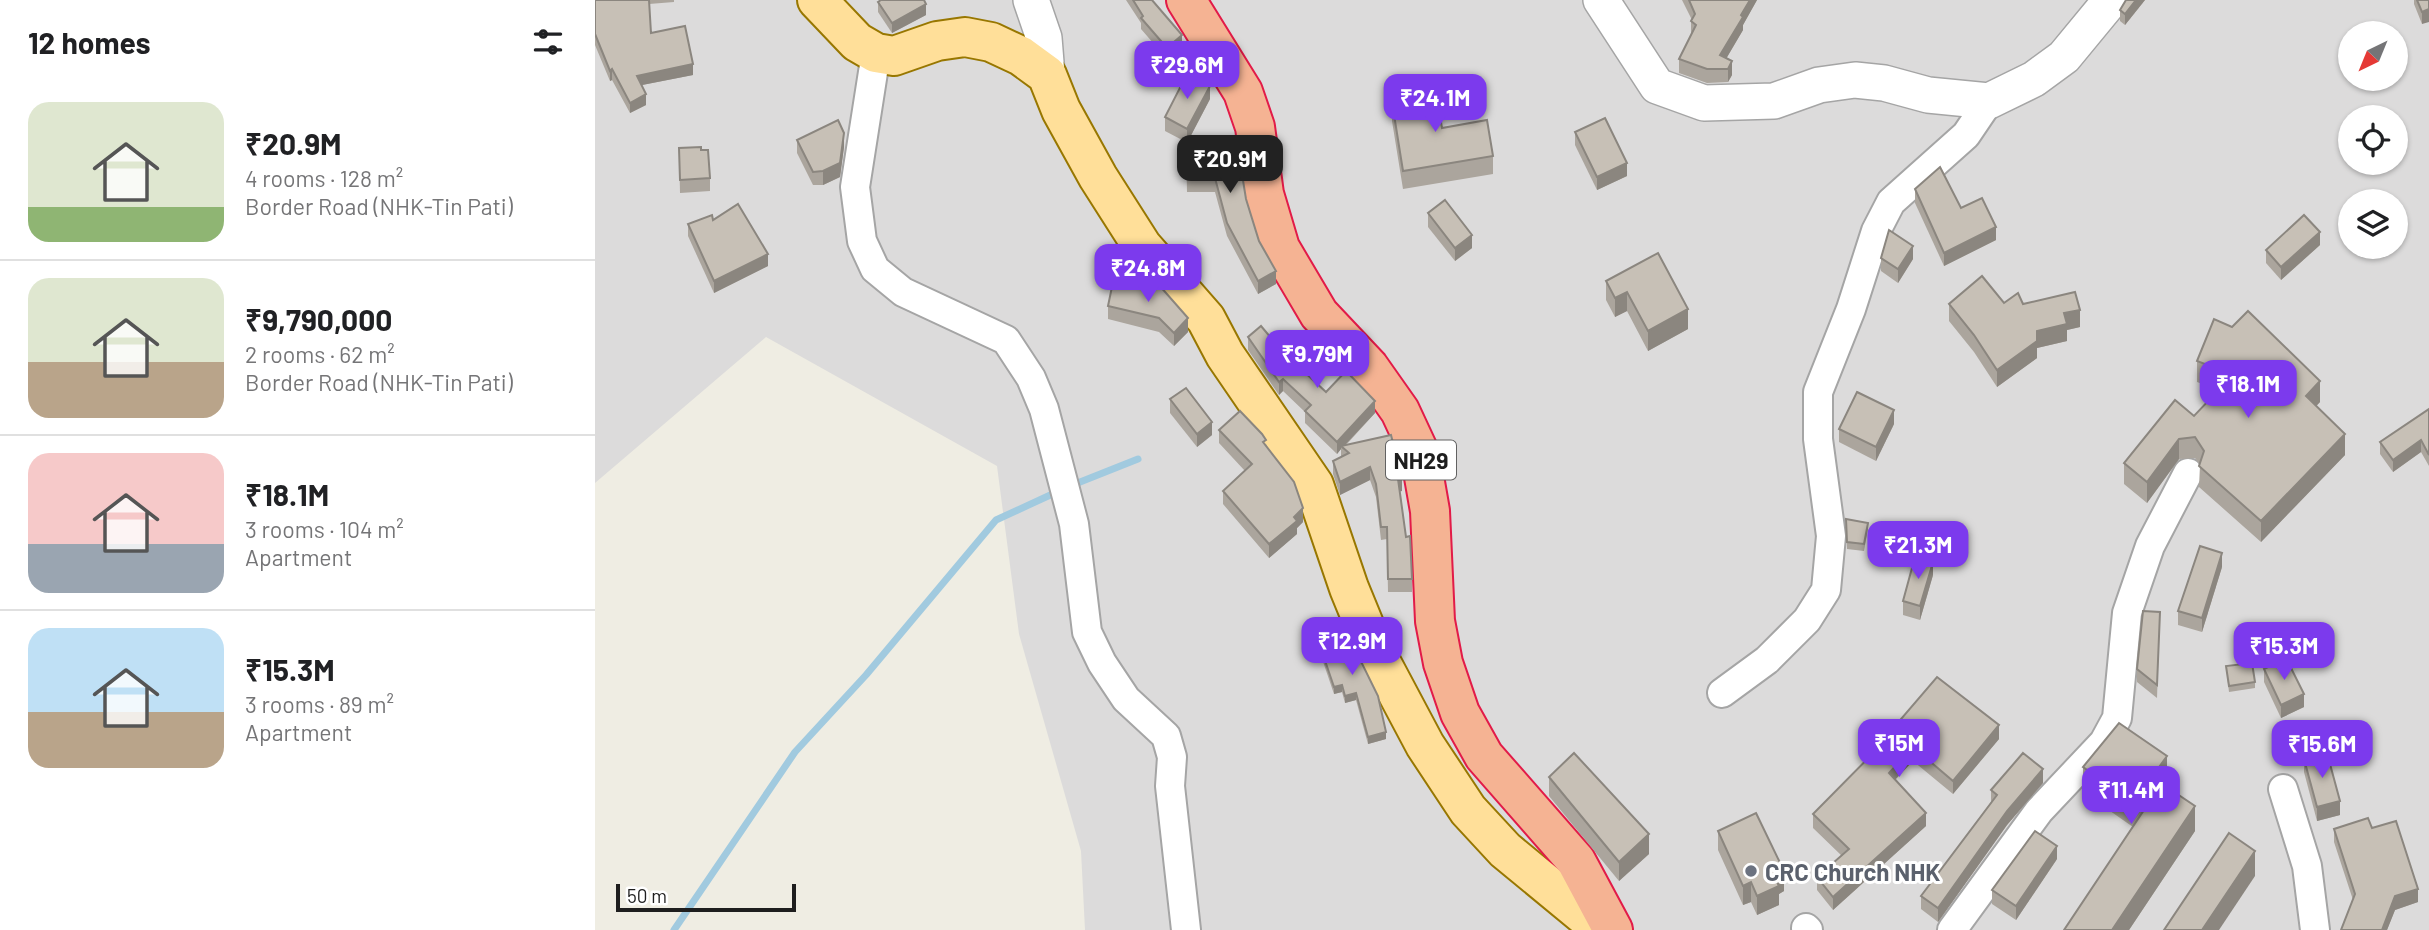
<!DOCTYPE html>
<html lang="en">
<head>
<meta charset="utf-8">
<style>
	body { margin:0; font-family:Barlow,sans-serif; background:#f2f2f2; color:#202124; height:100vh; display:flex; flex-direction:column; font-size:26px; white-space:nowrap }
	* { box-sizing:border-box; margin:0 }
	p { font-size:23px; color:#757577 }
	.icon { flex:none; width:38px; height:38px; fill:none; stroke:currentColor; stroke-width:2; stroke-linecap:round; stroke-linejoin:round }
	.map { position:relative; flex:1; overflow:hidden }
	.side { display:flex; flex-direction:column; background:#fff; width:595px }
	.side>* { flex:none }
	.needle { width:46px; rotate:223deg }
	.buttons { position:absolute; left:1743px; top:21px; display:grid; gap:14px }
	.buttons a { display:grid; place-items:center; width:70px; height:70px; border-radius:50%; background:#fff; box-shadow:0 2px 5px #0004; font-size:35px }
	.scale { position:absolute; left:21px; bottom:18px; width:180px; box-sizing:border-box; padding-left:7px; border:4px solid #1e1e1e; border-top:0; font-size:19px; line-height:24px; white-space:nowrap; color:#1e1e1e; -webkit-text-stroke:5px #fff; paint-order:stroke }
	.price { position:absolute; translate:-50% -60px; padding:0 16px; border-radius:14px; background:#7c3aed; color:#fff; font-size:23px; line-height:46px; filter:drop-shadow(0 2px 4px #0008) }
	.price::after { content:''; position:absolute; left:50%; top:42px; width:21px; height:16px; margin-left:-10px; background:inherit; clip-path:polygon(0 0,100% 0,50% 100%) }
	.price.current { background:#222; color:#fff }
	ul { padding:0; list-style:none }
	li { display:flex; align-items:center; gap:21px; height:175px; padding:0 28px }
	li+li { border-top:2px solid #e0e0e0 }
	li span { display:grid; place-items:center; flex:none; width:196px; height:140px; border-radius:21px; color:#555 }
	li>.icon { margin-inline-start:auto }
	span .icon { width:84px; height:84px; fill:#fffc; stroke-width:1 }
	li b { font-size:30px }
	h2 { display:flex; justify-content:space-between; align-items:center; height:84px; padding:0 28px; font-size:30px }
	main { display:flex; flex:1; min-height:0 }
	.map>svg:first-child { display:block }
</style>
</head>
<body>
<main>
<section class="side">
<h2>12 homes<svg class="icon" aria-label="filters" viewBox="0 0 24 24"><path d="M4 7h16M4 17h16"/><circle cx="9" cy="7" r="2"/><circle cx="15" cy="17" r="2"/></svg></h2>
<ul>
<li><span style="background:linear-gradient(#dfe7d0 75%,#8fb573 0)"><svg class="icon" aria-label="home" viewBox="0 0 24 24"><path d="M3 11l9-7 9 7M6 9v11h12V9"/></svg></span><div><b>₹20.9M</b><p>4 rooms · 128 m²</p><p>Border Road (NHK-Tin Pati)</p></div></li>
<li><span style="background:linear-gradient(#dfe7d0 60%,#b9a48a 0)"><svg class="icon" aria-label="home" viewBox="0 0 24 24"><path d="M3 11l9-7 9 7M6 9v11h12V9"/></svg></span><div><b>₹9,790,000</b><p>2 rooms · 62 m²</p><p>Border Road (NHK-Tin Pati)</p></div></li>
<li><span style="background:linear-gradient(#f6c9c9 65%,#9aa5b1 0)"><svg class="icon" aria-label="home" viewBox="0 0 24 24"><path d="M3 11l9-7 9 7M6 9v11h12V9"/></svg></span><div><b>₹18.1M</b><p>3 rooms · 104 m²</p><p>Apartment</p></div></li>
<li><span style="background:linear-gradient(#bfe0f5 60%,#b9a48a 0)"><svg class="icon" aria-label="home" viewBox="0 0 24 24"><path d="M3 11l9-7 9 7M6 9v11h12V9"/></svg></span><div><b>₹15.3M</b><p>3 rooms · 89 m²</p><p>Apartment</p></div></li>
</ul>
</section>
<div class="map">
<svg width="1834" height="930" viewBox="0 0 1834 930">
	<rect width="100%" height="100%" fill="#efede3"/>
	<path fill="#dcdbdb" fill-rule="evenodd" d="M0,0H1834V930H490L486,851L424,634L402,466L171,337L0,483ZM1755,33H1801V79H1755ZM1755,117H1801V163H1755ZM1755,201H1801V247H1755Z"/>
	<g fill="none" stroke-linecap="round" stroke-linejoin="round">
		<g stroke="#a1cadf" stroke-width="7">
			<path d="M475,486L543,459"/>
			<path d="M79,930L200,752L271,675L401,520L464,491"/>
		</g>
		<defs>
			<g id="minor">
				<path d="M281,53L260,187L267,241L280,269L308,292L411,340L436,378L449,409L479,524L492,632L507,663L531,699L571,736L577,757L575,786L591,930"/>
				<path d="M1127,693L1172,660L1212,620L1231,590L1236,536L1223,439V392L1256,309L1281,231L1296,202L1371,135L1394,101"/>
				<path d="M1688,789L1712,866L1720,930"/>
				<path d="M1211,928L1213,930"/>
				<path d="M1357,930L1444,811L1509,742L1522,718L1532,613L1555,546L1593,473"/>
			</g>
			<g id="tertiary">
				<path d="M436,0L449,38L452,75"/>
				<path d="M1006,0L1062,86L1109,103L1179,101L1224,85L1260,80L1289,83L1333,95L1394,101L1439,79L1469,57L1516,0"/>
			</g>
			<path id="primary" d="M222,0L262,42L281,53L299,56L342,41L370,37L396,42L426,56L452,75L466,110L503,177L547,246L611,319L630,355L719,485L754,588L779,649L830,745L873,810L910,850L1007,930"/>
			<path id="trunk" d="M591,0L648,92L660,127L669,194L685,248L724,314L774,367L805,411L825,454L835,511L840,621L848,663L865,713L889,756L981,861L1018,930"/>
		</defs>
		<use href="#minor" stroke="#a5a5a5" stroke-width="32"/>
		<use href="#tertiary" stroke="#a5a5a5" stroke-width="38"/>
		<use href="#primary" stroke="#987700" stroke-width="42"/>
		<use href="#trunk" stroke="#e21b48" stroke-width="42"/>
		<use href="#minor" stroke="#fff" stroke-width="28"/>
		<use href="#tertiary" stroke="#fff" stroke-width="35"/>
		<use href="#primary" stroke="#ffdf99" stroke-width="38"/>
		<use href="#trunk" stroke="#f5b393" stroke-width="38"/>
	</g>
	<g fill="#aba59d">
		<path d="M0,0H79V2L54,4L56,33L98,75L47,85L51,105L35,113L17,80L15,81L0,45Z"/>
		<path d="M531,0H557L587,46L572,59L546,29V23Z"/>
		<path d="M1087,0H1162L1148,25V30L1131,59L1137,75L1133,82L1112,83L1084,73V59L1096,35V21L1097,20Z"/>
		<path d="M1531,0H1550L1530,25L1525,21V10Z"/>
		<path d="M1819,0H1834L1827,24L1819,4Z"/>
		<path d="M283,2L331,15L297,33L283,12Z"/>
		<path d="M807,84L829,100L847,128L898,156V174L808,189L797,121V102L807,101Z"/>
		<path d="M615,99L593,141L651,199L664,241L681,284L663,294L632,236L620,192H592L591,142L570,131V117Z"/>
		<path d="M980,132L1032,176L1002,190L980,145Z"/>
		<path d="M202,140L249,147L245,177L228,185H218L202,153Z"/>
		<path d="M84,148L106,150L115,178V191L85,193Z"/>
		<path d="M1320,189L1366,208L1401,240L1349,266L1320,203Z"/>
		<path d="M833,213L877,248L860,261L833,227Z"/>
		<path d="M93,224L173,266L119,293L93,236Z"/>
		<path d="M1725,245L1686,280L1671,263V250Z"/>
		<path d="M1286,258L1318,259L1303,283L1286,271Z"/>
		<path d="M1011,281L1093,329L1053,351L1032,311L1020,317L1011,300Z"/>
		<path d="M557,292L593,332L579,346L564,332L513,319V306Z"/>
		<path d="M1409,303L1428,304L1485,327L1472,330V341L1442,348V358L1402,387L1379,352L1354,321V304Z"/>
		<path d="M653,337L703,370L731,392L780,413L751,445L807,491H805L817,579V592H793L792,539L786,540L781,497L775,480L745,495L738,474V461L746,457V449L742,454L710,423V412L688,391L684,395L653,350Z"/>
		<path d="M1602,361L1725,402L1721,406L1750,455L1666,542L1604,487L1605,465L1600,458L1584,459L1552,503L1529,484V463L1599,416L1624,390L1602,382Z"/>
		<path d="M575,399L617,435L602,447L575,413Z"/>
		<path d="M1834,409V466L1826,452L1798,472L1785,454V442Z"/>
		<path d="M1299,424L1281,461L1244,442V429Z"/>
		<path d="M624,430L671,444L708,522L702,528V534L674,558L628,504V491L650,471L624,443Z"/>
		<path d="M1251,519L1273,529L1269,551L1252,549Z"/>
		<path d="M1627,567L1607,632L1583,625V611Z"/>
		<path d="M1338,575L1325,620L1308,615V601Z"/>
		<path d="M1565,612L1562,698L1542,682V669Z"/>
		<path d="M721,634H741L791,739L773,744L761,700L750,703L747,692L739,694L721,641Z"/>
		<path d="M1631,666L1660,682V688L1634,692Z"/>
		<path d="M1669,669L1709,707L1686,718L1669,682Z"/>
		<path d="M1300,726L1404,739L1358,794L1318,761L1300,780L1331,826L1238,910L1222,890V877L1247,856L1218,828V814L1300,731Z"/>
		<path d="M1709,759L1745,815L1722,821L1709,772Z"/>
		<path d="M1488,767L1572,781L1569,785L1600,831L1534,930H1469L1538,827L1488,792Z"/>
		<path d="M954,777L1054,854L1024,881L954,796Z"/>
		<path d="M1448,783L1412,825L1343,922L1326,909V896L1396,802V790Z"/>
		<path d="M1777,828L1823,902L1800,910L1792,930H1746L1758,900L1739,842V829Z"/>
		<path d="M1123,831L1189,891L1184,894V905L1162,915L1156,902L1148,905L1123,850Z"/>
		<path d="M1462,859L1421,920L1397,904V890Z"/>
	</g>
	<g fill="#8b867f">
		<path d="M1155,0H1162L1148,25V30L1125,69V55Z"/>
		<path d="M1541,0H1550L1530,25V14Z"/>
		<path d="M331,4V15L297,33V23Z"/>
		<path d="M1834,9V22L1827,24V12Z"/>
		<path d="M587,35V46L572,59V48Z"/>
		<path d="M1137,61V75L1133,82V69Z"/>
		<path d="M98,64V75L42,86V76Z"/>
		<path d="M17,69V80L15,81V71Z"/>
		<path d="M615,86V99L592,143V129Z"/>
		<path d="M51,94V105L35,113V103Z"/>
		<path d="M249,133V147L245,177L228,185V171Z"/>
		<path d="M1032,163V176L1002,190V177Z"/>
		<path d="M1401,227V240L1349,266V253Z"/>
		<path d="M1725,232V245L1686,280V267Z"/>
		<path d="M877,235V248L860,261V248Z"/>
		<path d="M1318,246V259L1303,283V269Z"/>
		<path d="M173,254V266L119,293V281Z"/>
		<path d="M681,271V284L663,294V281Z"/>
		<path d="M1032,292V311L1020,317V298Z"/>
		<path d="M1093,309V329L1053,351V331Z"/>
		<path d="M1485,310V327L1472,330V341L1442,348V358L1402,387V370L1442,331L1469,313Z"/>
		<path d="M593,318V332L579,346V333Z"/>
		<path d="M688,379V391L684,395V382Z"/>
		<path d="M1725,381V402L1711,417V396Z"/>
		<path d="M780,401V413L748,447L746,446V449L742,454V442Z"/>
		<path d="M1299,410V424L1281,461V447Z"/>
		<path d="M617,422V435L602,447V434Z"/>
		<path d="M1750,434V455L1666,542V521Z"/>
		<path d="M1584,439V459L1552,503V482Z"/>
		<path d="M1826,440V452L1798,472V460Z"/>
		<path d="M775,467V480L745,495V482Z"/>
		<path d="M807,478V491L803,492V479Z"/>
		<path d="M708,508V522L702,528V534L674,558V544L699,517Z"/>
		<path d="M1627,553V567L1607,632V618Z"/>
		<path d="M1338,562V575L1325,620V606Z"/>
		<path d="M747,685V692L739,694V687Z"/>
		<path d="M761,693V700L750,703V696Z"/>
		<path d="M1709,694V707L1686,718V705Z"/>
		<path d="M1404,725V739L1358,794V781Z"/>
		<path d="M791,732V739L773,744V737Z"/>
		<path d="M1318,747V761L1294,786V773Z"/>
		<path d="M1572,756V781L1557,802V777Z"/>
		<path d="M1448,769V783L1412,825L1343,922V908L1412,811Z"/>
		<path d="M1745,801V815L1722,821V807Z"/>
		<path d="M1600,806V831L1534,930H1517Z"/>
		<path d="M1331,813V826L1238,910V897Z"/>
		<path d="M1054,834V854L1024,881V862Z"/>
		<path d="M1462,846V859L1421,920V906Z"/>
		<path d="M1660,851V876L1624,930H1607Z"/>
		<path d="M1189,871V891L1184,894V905L1162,915V896L1179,876Z"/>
		<path d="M1156,882V902L1148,905V886Z"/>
		<path d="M1823,889V902L1800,910L1792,930H1787L1800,896Z"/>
	</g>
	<g fill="#c7c0b6" stroke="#8b867f" stroke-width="2">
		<path d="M0,0H54L56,33L90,26L98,64L42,76L51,94L35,103L17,69L15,71L0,34Z"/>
		<path d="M286,0H329L331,4L297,23L283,2Z"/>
		<path d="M538,0H557L587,35L572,48L546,18L548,16Z"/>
		<path d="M1094,0H1155L1146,15L1148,17L1125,55L1137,61L1133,69H1112L1084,59L1101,25L1096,21L1100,14Z"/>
		<path d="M1531,0H1541L1530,14L1525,10Z"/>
		<path d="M1822,0H1834V9L1827,12Z"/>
		<path d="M592,74L615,86L592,129L570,117Z"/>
		<path d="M826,81L829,100L842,98L847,128L892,120L898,156L808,171L797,102L810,100L807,84Z"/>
		<path d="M1010,118L1032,163L1002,177L980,132Z"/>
		<path d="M243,120L249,133L245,163L228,171L218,172L202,140Z"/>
		<path d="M641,137L651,199L664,241L681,271L663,281L632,223L620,178L592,179L591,141Z"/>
		<path d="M106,147V150H113L115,178L85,180L84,148Z"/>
		<path d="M1345,167L1366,208L1387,198L1401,227L1349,253L1320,189Z"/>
		<path d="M850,200L877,235L860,248L833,213Z"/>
		<path d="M143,204L173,254L119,281L93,224L117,215L118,220Z"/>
		<path d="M1709,215L1725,232L1686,267L1671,250Z"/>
		<path d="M1294,230L1318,246L1303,269L1286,258Z"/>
		<path d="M1063,253L1093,309L1053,331L1032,292L1020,298L1011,281Z"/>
		<path d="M1387,276L1409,303L1423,293L1428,304L1480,292L1485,310L1469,313L1472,324L1442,331V341L1402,370L1379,335L1354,304Z"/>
		<path d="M518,282L557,292L564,285L593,318L579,333L564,318L513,306Z"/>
		<path d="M1653,311L1725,381L1711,396L1750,434L1666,521L1604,466L1609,451L1600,437L1584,439L1552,482L1529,463L1580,400L1599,416L1638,375L1602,361L1619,319L1637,327Z"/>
		<path d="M666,326L703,370L705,368L731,392L751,371L780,401L742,442L710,411L716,405L688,379L684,382L653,337Z"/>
		<path d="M591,388L617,422L602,434L575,399Z"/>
		<path d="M1262,392L1299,410L1281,447L1244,429Z"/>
		<path d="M1834,409V455L1826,440L1798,460L1785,442Z"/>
		<path d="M645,411L667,434L671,440L668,442L699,482L708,508L699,517L702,521L674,544L628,491L657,464L624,430Z"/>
		<path d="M796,435L807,478L803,479L811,537L815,536L817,579H793L792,527H786L781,484L775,467L745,482L738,461L754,453L746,446Z"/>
		<path d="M1251,519L1273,523L1269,544L1252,542Z"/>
		<path d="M1605,546L1627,553L1607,618L1583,611Z"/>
		<path d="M1320,557L1338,562L1325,606L1308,601Z"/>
		<path d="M1548,611L1565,612L1562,685L1542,669Z"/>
		<path d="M741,628V634L751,631L783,696L791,732L773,737L761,693L750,696L747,685L739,687L721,634Z"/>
		<path d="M1691,658L1709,694L1686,705L1669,669Z"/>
		<path d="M1657,663L1660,682L1634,686L1631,666Z"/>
		<path d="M1342,677L1404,725L1358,781L1318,747L1294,773L1331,813L1238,897L1222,877L1254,849L1218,814L1303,728L1300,726Z"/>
		<path d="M1524,723L1572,756L1557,777L1600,806L1517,930H1469L1549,810L1488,767Z"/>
		<path d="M979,753L1054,834L1024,862L954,777Z"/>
		<path d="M1428,753L1448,769L1412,811L1343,908L1326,896L1402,795L1396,790Z"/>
		<path d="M1732,753L1745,801L1722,807L1709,759Z"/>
		<path d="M1161,813L1189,871L1179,876L1184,886L1162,896L1156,882L1148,886L1123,831Z"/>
		<path d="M1773,818L1777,828L1801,821L1823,889L1800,896L1787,930H1746L1760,894L1739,829Z"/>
		<path d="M1440,831L1462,846L1421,906L1397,890Z"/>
		<path d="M1634,833L1660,851L1607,930H1569Z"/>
	</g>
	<circle fill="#6b7280" stroke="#fff" stroke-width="2.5" cx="1156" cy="871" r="7"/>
	<g text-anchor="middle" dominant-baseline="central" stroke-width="6" stroke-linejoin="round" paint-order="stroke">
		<rect fill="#fff" stroke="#626262" stroke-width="2" x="791" y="440.5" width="70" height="39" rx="5"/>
		<g font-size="23" font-weight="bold" fill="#1e1e1e">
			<text x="826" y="460">NH29</text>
		</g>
		<g font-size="24" font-weight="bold" fill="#5b616d" stroke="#fff" text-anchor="start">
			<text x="1170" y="871">CRC Church NHK</text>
		</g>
	</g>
</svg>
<div class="buttons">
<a><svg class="needle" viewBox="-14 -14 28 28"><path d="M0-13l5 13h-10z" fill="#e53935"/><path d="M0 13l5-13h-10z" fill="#757577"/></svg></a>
<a><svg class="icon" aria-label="locate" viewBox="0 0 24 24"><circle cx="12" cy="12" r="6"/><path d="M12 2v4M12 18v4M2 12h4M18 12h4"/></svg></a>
<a><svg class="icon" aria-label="layers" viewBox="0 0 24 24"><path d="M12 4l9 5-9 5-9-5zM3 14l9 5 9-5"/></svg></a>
</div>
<div class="scale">50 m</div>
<b class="price" style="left:592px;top:101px">₹29.6M</b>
<b class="price" style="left:840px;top:134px">₹24.1M</b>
<b class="price current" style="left:635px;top:195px">₹20.9M</b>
<b class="price" style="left:553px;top:304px">₹24.8M</b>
<b class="price" style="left:722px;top:390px">₹9.79M</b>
<b class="price" style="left:1653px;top:420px">₹18.1M</b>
<b class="price" style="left:1323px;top:581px">₹21.3M</b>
<b class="price" style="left:757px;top:677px">₹12.9M</b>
<b class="price" style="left:1689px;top:682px">₹15.3M</b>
<b class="price" style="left:1304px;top:779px">₹15M</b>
<b class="price" style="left:1727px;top:780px">₹15.6M</b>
<b class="price" style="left:1536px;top:826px">₹11.4M</b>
</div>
</main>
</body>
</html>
